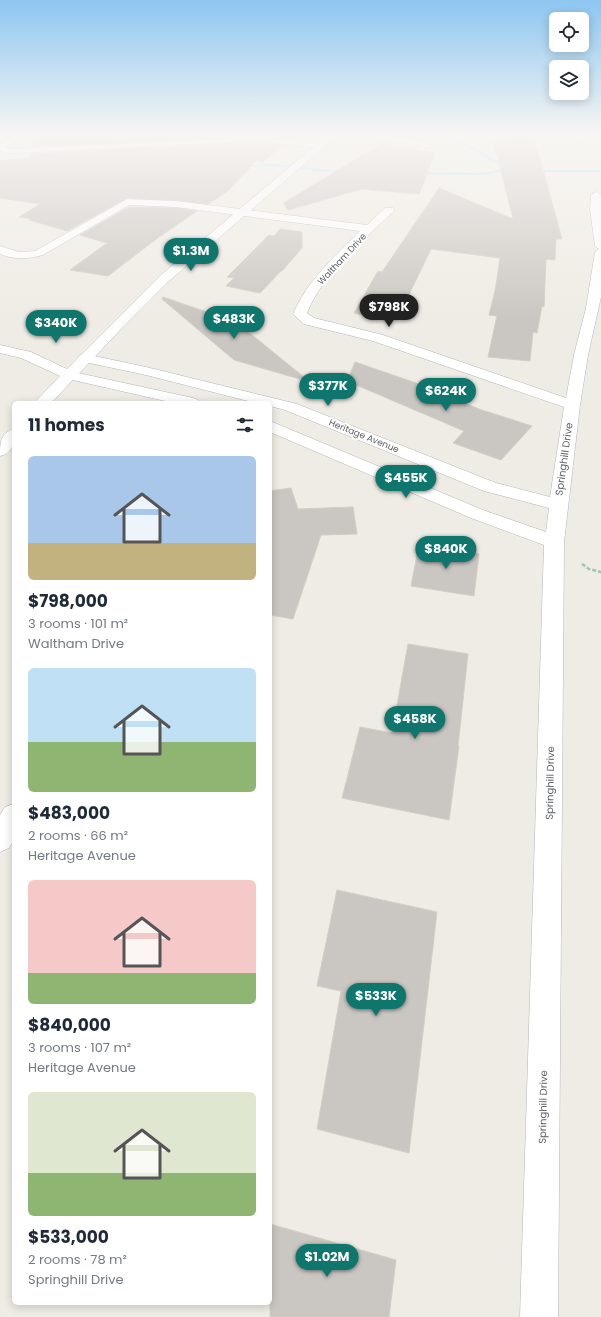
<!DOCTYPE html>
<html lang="en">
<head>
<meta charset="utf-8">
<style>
	body { margin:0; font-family:Poppins,sans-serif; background:#f2f2f3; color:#1f2937; height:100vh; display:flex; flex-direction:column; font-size:15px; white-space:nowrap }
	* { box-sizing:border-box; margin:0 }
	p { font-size:13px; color:#747a83 }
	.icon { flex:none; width:22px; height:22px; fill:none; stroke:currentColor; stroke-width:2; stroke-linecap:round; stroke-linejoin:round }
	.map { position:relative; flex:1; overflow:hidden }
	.sheet { position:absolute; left:12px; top:401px; width:260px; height:904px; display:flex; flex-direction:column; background:#fff; border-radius:6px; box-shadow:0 2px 10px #0003 }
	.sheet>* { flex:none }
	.fabs { position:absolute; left:549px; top:12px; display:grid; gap:8px }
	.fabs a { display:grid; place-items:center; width:40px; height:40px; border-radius:6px; background:#fff; box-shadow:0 2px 10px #0003; font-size:20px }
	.price { position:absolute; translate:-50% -34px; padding:0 9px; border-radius:14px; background:#0f766e; color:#fff; font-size:13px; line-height:26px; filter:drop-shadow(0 1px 2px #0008) }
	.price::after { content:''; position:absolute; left:50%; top:24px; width:12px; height:9px; margin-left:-6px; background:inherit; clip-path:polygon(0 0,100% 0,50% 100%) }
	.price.on { background:#222; color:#fff }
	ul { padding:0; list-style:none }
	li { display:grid; align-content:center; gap:8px; height:212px; padding:0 16px }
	li span { display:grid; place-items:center; height:124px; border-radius:6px; color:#555 }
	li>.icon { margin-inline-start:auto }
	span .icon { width:72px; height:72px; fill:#fffc; stroke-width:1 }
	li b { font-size:17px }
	h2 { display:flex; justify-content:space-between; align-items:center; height:48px; padding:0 16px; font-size:17px }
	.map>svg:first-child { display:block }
</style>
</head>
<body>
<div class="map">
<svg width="601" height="1317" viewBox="0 0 601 1317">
	<rect width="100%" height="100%" fill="#efece5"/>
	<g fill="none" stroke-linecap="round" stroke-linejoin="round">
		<g fill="#a6e0fe" fill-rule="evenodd">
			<path d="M444,134H449L452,138L477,149L512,170L483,175L412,174L414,172L483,173L506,169L475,151L450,140Z"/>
			<path d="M272,164L330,170L350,169L352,170L330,172L272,166L238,167L236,166Z"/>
			<path d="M530,170H601V172H528Z"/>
		</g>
	</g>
	<g fill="#cac7c2" stroke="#d4cdc3">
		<path d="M34,134H296L290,139L256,136L32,147Z"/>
		<path d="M520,136L535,141L562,239H556L555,260L546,259L544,307L542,306L537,333L533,332L530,361L488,357L497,316L489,315L495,291L500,258L431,249L406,301L387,321L354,313L378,271L382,272L439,188L513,219L494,142Z"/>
		<path d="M256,142L283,145L263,162L257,160L229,190L208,204L176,200L127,198L67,231L29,220L31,219L19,217L40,204L0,198V161L29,158L30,154Z"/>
		<path d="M381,144L435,153L419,194L362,189L288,210L284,203Z"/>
		<path d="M129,207L176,208L197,211L159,237L108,276L70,270L107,243L80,235Z"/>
		<path d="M280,229L302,232V248L282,271H281L260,293L226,286L234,278L227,277L269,235L274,236Z"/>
		<path d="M163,297L236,322L310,382L234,360L162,299Z"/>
		<path d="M355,362L416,383L479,409L532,426L501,460L453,443L464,431L347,381Z"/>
		<path d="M291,488L298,509L353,507L357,534L321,535L293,619L270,615V491Z"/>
		<path d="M419,545L479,554L474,596L411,586Z"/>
		<path d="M408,644L468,654L458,746H459L449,820L342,798L360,727L392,733Z"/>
		<path d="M337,890L437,912L409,1153L317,1129L341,991L317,986Z"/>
		<path d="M270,1224L396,1260L389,1317H270Z"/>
	</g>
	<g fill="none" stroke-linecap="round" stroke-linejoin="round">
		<defs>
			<g id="lane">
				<path d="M16,134H24L5,147L8,149H15L256,137L321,144L324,146L321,148L256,141L15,153H6L0,150V144Z"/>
				<path d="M340,134C358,134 420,136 432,146L429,148L400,142L343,136Z"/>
			</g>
			<g id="street">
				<path d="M579,134H588L583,140L580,141L576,138Z"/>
				<path d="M596,192L601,195V297L588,355L580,405L564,542L558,1317H520L544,545L471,518L270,432V421L483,510L546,532L549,508L484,491L285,410L270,406V403H256L146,375L80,361L78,358L80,355L85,354L146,367L297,404L496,483L550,497L564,407L373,341L304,324L293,314C307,281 335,256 360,231L176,207L129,205L43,255C28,259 15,260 0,254V246L19,252L35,251L127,199L176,201L367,225L385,208H393L394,210L393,212C362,241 323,273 307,313L314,318L383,335L566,398L574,355L586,308L595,252L599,249L595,246L590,209L591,195Z"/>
				<path d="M69,371L193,398L198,400L201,403H174L64,378L62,375L64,372Z"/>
				<path d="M14,804V840L9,848L0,852V815L5,807Z"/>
			</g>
			<g id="secondary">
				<path d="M329,134H339L169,281L121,329L51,403H34L60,376L21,358L0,353V345L31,352L67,369L161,275Z"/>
				<path d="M14,429C14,441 14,453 0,456C0,444 0,433 14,429Z"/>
			</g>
		</defs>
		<use href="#lane" stroke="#b3b6ba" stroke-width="1"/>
		<use href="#street" stroke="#b3b6ba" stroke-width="1"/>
		<use href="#secondary" stroke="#b2b5ba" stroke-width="1"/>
		<path stroke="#9bc7a4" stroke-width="2.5" stroke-dasharray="4 2" stroke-linecap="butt" d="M582,564L589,569L601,572"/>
		<use href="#lane" fill="#fff" fill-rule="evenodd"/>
		<use href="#street" fill="#fff" fill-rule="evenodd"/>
		<use href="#secondary" fill="#fff" fill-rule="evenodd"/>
	</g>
	<linearGradient id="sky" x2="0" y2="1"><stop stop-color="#8dc6f1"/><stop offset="0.42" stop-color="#f8f6f3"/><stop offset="1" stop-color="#f8f6f3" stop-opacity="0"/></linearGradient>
	<rect width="601" height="319" fill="url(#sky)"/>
	<g text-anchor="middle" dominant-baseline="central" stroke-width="4" stroke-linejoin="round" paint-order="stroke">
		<g font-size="9" fill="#5d6165" stroke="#fff">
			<text transform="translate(342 259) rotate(-47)">Waltham Drive</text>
			<text transform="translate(364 436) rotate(22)">Heritage Avenue</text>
		</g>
		<g font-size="10" fill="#5d6165" stroke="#fff">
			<text transform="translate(564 459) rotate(-82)">Springhill Drive</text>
			<text transform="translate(550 783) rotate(-89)">Springhill Drive</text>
			<text transform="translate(543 1107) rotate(-89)">Springhill Drive</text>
		</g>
	</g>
</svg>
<div class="fabs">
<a><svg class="icon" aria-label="locate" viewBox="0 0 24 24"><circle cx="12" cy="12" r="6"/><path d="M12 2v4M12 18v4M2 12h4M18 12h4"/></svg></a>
<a><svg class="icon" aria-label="layers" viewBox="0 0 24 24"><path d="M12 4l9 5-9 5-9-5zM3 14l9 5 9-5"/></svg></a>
</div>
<b class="price" style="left:191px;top:272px">$1.3M</b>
<b class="price on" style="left:389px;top:328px">$798K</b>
<b class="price" style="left:234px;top:340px">$483K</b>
<b class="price" style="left:56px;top:344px">$340K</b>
<b class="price" style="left:328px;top:407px">$377K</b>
<b class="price" style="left:446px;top:412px">$624K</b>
<b class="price" style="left:406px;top:499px">$455K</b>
<b class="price" style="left:446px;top:570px">$840K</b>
<b class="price" style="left:415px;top:740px">$458K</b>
<b class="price" style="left:376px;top:1017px">$533K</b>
<b class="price" style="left:327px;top:1278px">$1.02M</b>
<section class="sheet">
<h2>11 homes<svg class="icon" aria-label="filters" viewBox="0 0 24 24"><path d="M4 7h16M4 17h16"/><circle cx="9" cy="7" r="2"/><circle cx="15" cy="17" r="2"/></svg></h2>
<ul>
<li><span style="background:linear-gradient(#a9c7e8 70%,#c2b280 0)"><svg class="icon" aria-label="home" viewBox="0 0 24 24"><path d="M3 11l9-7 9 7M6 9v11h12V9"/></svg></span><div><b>$798,000</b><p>3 rooms · 101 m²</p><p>Waltham Drive</p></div></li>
<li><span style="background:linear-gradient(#bfe0f5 60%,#8fb573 0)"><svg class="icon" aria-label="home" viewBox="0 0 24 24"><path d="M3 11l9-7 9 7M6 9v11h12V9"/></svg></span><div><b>$483,000</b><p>2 rooms · 66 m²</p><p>Heritage Avenue</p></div></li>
<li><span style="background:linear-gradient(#f6c9c9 75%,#8fb573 0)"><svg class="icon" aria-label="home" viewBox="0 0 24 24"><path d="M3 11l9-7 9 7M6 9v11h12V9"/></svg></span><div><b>$840,000</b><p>3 rooms · 107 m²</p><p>Heritage Avenue</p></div></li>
<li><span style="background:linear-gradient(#dfe7d0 65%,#8fb573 0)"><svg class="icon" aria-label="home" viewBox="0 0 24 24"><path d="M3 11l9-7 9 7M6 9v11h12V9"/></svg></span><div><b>$533,000</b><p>2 rooms · 78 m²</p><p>Springhill Drive</p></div></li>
</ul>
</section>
</div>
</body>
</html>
